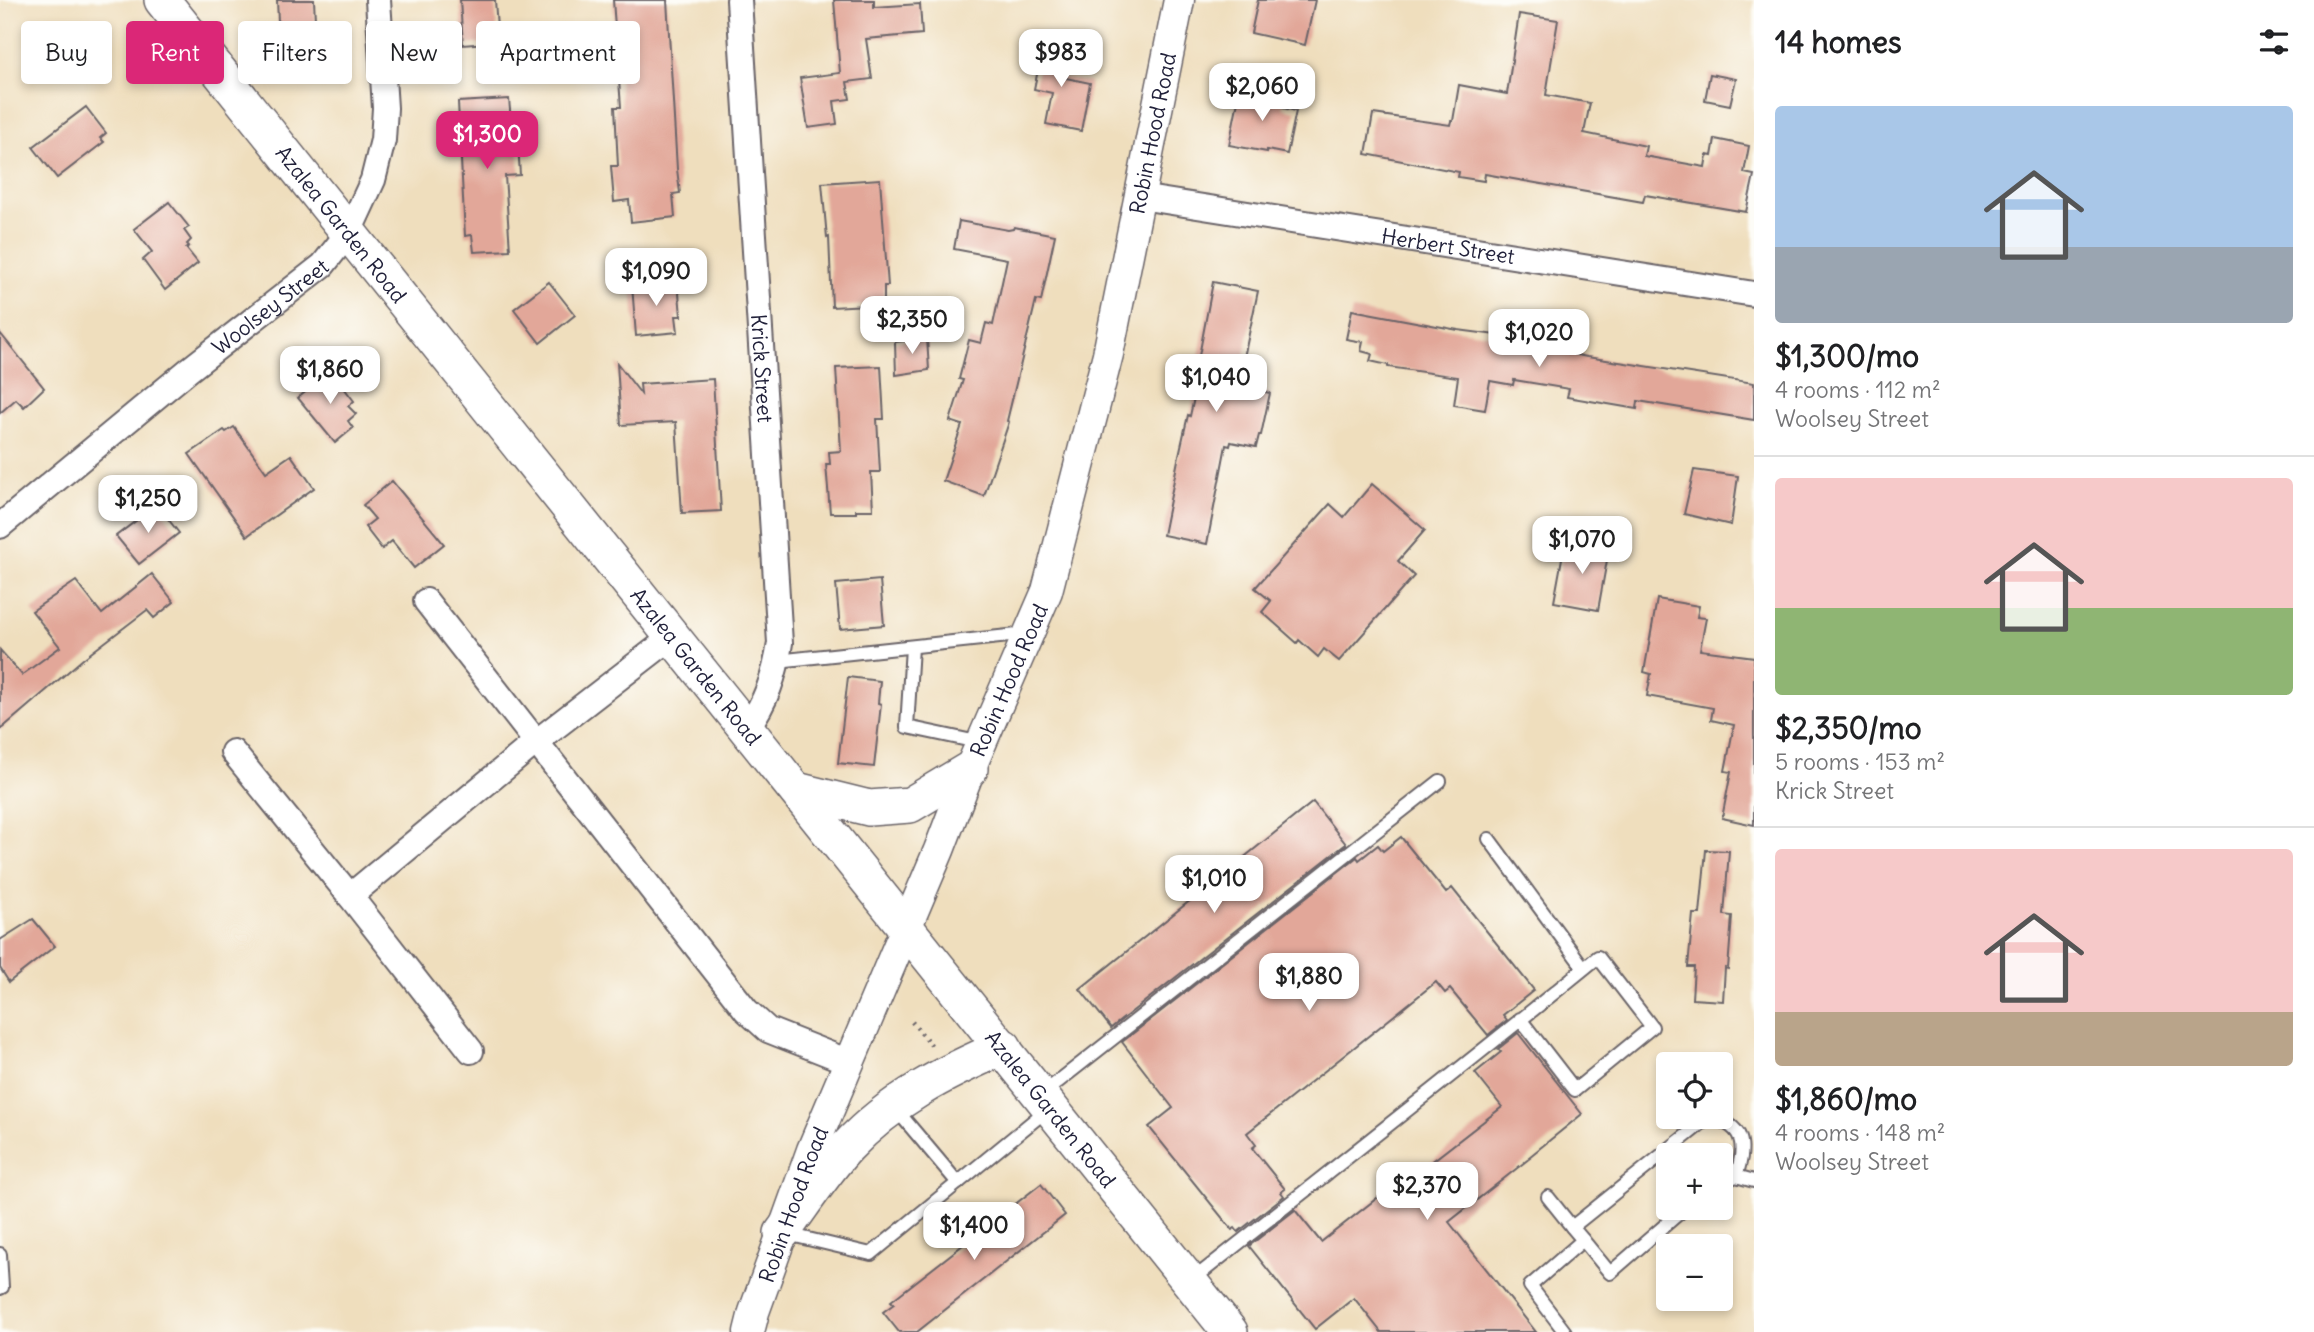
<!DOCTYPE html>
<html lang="en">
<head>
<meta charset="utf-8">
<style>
	body { margin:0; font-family:Delius,sans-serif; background:#f2f2f2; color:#202124; height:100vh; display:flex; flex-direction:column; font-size:26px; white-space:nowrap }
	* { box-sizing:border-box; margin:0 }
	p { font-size:23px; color:#757577 }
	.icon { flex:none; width:38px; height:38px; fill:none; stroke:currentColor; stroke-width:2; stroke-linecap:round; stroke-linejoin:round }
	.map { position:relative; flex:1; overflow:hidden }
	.panel { display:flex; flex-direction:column; background:#fff; width:560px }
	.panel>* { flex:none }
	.top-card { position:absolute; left:21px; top:21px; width:665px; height:63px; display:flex; gap:14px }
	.fabs { position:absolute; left:1656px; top:1052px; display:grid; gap:14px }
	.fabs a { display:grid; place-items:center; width:77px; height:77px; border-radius:7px; background:#fff; box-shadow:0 4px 10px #0003; font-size:35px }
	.price { position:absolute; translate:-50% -60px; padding:0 16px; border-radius:14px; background:#fff; color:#222; font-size:23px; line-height:46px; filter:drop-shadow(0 2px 4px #0008) }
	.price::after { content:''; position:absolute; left:50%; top:42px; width:21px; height:16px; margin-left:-10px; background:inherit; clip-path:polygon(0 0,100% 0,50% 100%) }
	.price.active { background:#db2777; color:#fff }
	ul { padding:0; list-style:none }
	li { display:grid; align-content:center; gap:14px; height:371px; padding:0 21px }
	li+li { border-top:2px solid #e0e0e0 }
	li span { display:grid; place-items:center; height:217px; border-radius:7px; color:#555 }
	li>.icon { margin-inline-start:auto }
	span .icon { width:126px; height:126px; fill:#fffc; stroke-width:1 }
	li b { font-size:30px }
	h2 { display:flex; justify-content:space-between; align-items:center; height:84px; padding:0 21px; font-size:30px }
	.chip { padding:0 24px; border-radius:7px; background:#fff; box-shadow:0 4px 10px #0003; font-size:24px; line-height:63px }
	.chip.active { background:#db2777; color:#fff }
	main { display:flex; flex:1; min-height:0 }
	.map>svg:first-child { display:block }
</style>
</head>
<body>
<main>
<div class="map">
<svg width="1754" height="1332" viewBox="0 0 1754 1332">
	<rect width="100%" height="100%" fill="#fdfcf7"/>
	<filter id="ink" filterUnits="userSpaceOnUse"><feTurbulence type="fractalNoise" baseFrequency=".0143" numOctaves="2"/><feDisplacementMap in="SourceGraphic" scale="14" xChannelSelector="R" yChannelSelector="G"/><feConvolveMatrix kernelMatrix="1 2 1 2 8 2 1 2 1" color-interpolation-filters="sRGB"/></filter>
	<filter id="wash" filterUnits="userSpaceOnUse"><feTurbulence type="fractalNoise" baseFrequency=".00686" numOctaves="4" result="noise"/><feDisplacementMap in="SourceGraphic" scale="28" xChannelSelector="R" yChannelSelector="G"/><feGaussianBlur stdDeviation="1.57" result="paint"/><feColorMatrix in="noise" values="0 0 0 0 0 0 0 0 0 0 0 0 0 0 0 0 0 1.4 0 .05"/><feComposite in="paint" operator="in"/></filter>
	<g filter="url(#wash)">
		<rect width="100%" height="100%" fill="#efdebd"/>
		<g id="blocks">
			<g fill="#e2a799">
				<path d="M277,0H314L316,40L279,42Z"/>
				<path d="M460,0H495L498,42L463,45Z"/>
				<path d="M613,0H667L677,169L680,193L673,194L675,217L631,222L629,200L614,202L611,166H618L615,107H621Z"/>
				<path d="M834,0H874V7L920,4L922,34L866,39L872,79L847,82L850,99L834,101L837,124L808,128L800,78L840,73Z"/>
				<path d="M1258,0H1315L1305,45L1251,33Z"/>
				<path d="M1519,14L1558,20L1546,95L1590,103L1584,133L1646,146L1644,156L1705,167L1707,155L1712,156L1715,139L1749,146L1744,173L1754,175L1746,212L1645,195L1643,202L1485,174L1484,181L1458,177L1459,172L1366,154L1373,114L1450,125L1451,121H1453L1459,85L1507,94Z"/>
				<path d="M1044,41L1068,46L1061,77L1090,83L1081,131L1046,124L1052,93L1034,89Z"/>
				<path d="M1710,74L1736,79L1730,105L1705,100Z"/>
				<path d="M1240,91L1285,97L1283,108L1296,111L1287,154L1267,150V152L1229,145Z"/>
				<path d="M509,99L513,143H518L520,175L505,176L510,250L474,252L472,235L465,236L458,102Z"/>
				<path d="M86,107L106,133L100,138L104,142L57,178L33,147Z"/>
				<path d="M880,179L888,286H884V304L832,307L829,237L827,238L822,183Z"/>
				<path d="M169,202L189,227L184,230L191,240L187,244L189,246L186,248L198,263L165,290L143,260L152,252L134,229Z"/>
				<path d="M959,221L1008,230L1013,229L1014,227L1055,235L1041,301L1036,300L1007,421L1009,422L984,496L943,481L962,425L950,421L963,380L959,379L969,340L981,343L986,323L993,325L1007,259L954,249Z"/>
				<path d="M549,282L575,315L540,343L514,309Z"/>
				<path d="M678,282L681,316H676L678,332L636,336L632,285Z"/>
				<path d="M1213,282L1258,291L1238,386L1270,393L1261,435H1259L1256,447L1231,442L1230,446L1226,445L1207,544L1163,535L1178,460L1188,415L1190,416L1203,357L1199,356Z"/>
				<path d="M1352,310L1458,330L1504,336L1503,340L1587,357L1754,383V420L1638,401L1637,409L1567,397L1569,389L1514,380L1513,385L1490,381L1485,410L1454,405L1458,377L1388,367V365L1370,361L1372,354L1361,351L1363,342L1346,339Z"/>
				<path d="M0,333L44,388L24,407L16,399L0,413Z"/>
				<path d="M927,338L929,370L896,375L895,342Z"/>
				<path d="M617,363L641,394L640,384L713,379L721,511L682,513L676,422L621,425Z"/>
				<path d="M881,366L884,419H877L880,472H871L873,510H856V513H830L826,464H830L829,452L841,451L836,368Z"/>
				<path d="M331,371L354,401L348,406L356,414L348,421L353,428L335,443L298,398Z"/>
				<path d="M234,427L266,472L291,455L314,488L247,536L189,454L224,430L226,432Z"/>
				<path d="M1694,470L1738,476L1731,525L1684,514Z"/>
				<path d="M392,481L444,544L414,568L392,541L382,549L365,527L375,519L363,505Z"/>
				<path d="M1372,484L1425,530L1398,561L1414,576L1339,661L1324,649L1318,657L1299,640L1297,643L1262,612L1271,601L1255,588L1330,504L1344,517Z"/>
				<path d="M157,505L179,533L139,564L116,536Z"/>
				<path d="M1565,542L1609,549L1598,610L1554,602Z"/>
				<path d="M152,574L174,602L154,618L147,610L83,659L0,730V650L22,675L60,647L32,611L76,581L102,614Z"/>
				<path d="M880,580L884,625L840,629L836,584Z"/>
				<path d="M1657,599L1699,606L1697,617L1706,618L1700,650L1754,657V825L1722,818L1731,772L1725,771L1734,725L1711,720L1713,708L1647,696L1651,674L1644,672Z"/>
				<path d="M848,677L880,681L878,703L881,704L874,767L838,763Z"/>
				<path d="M1313,802L1346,844L1111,1028L1080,989Z"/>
				<path d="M1401,837L1446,893L1452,888L1534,990L1503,1015L1507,1020L1488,1035L1450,989L1445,993L1436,982L1247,1133L1256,1145L1252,1148L1285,1189L1281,1192L1284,1196L1238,1232L1235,1228L1232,1230L1149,1127L1173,1108L1122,1042L1357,857L1359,860L1378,845L1383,851Z"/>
				<path d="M1706,850L1729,851L1724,915L1732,916L1728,969L1725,968L1723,1001L1692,999L1694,967H1688L1693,914H1700Z"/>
				<path d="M33,919L55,946L9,982L0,968V940Z"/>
				<path d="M1518,1033L1582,1114L1529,1157L1530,1158L1449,1222L1536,1332H1381L1354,1298L1315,1329L1249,1246L1295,1210L1321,1242L1414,1169L1417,1173L1502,1107L1475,1073L1501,1052L1498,1049Z"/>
				<path d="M1041,1184L1065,1215L917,1332H899L883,1312L894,1304L891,1301Z"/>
			</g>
		</g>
	</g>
	<g filter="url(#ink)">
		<use href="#blocks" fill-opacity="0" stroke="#6a6468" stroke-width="2"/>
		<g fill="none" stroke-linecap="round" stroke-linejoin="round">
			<defs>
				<g id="service">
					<path d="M912,647L907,727L982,743"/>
					<path d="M777,661L1027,634"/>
					<path d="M1489,839L1584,968"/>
					<path d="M1041,1095L1440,781"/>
					<path d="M894,1107L958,1183"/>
					<path d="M1720,1183L1736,1176L1754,1181"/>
					<path d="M1548,1197L1572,1227"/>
					<path d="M787,1234L871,1254L1048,1109"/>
					<path d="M1583,1240L1572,1227L1708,1118C1744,1123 1747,1145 1736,1176"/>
					<path d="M0,1254L2,1287L0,1288"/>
					<path d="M1191,1281C1327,1173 1464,1067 1598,957L1652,1027L1575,1090L1520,1019"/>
					<path d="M1565,1332L1530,1286L1583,1240L1610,1273L1685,1208"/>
				</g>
				<g id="minor">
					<path id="s1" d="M739,0L780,643C775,676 766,702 747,728"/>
					<path id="s2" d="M1140,197L1754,294"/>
					<path id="s3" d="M0,526L190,369L323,265L349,232L373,180L383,140L385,108L378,0"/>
					<path d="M426,601L746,1010L768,1030L849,1062"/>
					<path d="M233,752L350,896L536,742L673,636"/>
					<path d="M350,896L471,1051"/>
				</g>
				<g id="tertiary">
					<path id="s4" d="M749,1332L754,1312L812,1150L939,850L970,769L1047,591L1108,354L1179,0"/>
				</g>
				<g id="secondary">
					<path id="s5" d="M162,0L1230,1332"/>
					<path d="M796,790L869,808L910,805L970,769"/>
					<path d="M782,1233C803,1205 823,1173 847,1147C891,1100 945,1072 1004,1047"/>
				</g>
			</defs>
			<use href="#service" stroke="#6a6468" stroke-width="16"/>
			<use href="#minor" stroke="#6a6468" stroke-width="28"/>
			<use href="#tertiary" stroke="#6a6468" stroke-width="33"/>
			<use href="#secondary" stroke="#6a6468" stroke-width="38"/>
			<path stroke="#6a6468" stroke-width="4.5" stroke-dasharray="2 5" stroke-linecap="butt" d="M912,1022L932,1046"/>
			<use href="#service" stroke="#fff" stroke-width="12"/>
			<use href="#minor" stroke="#fff" stroke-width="24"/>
			<use href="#tertiary" stroke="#fff" stroke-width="30"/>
			<use href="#secondary" stroke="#fff" stroke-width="35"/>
		</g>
	</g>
	<g text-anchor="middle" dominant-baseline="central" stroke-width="7" stroke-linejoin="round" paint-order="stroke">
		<g font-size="21" fill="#22223b" stroke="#fdfcf7">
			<text stroke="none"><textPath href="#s4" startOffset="1269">Robin Hood Road</textPath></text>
			<text stroke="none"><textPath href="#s5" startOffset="287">Azalea Garden Road</textPath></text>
			<text stroke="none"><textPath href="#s2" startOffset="312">Herbert Street</textPath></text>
			<text stroke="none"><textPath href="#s3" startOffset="348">Woolsey Street</textPath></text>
			<text stroke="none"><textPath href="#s1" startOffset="369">Krick Street</textPath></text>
			<text stroke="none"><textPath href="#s5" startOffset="854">Azalea Garden Road</textPath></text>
			<text stroke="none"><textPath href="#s4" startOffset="702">Robin Hood Road</textPath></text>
			<text stroke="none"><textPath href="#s5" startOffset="1421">Azalea Garden Road</textPath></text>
			<text stroke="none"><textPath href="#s4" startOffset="135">Robin Hood Road</textPath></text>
		</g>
	</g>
</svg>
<div class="fabs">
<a><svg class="icon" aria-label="locate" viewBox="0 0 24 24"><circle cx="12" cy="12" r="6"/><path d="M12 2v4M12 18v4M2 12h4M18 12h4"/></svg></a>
<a>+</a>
<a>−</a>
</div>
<b class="price" style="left:1061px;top:89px">$983</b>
<b class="price" style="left:1262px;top:123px">$2,060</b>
<b class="price active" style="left:487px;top:171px">$1,300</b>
<b class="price" style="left:656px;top:308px">$1,090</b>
<b class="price" style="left:912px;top:356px">$2,350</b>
<b class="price" style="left:1539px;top:369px">$1,020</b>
<b class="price" style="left:330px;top:406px">$1,860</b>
<b class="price" style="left:1216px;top:414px">$1,040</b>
<b class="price" style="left:148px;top:535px">$1,250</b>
<b class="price" style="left:1582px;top:576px">$1,070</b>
<b class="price" style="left:1214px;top:915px">$1,010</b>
<b class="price" style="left:1309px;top:1013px">$1,880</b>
<b class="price" style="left:1427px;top:1222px">$2,370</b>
<b class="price" style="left:974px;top:1262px">$1,400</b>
<div class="top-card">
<a class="chip">Buy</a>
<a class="chip active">Rent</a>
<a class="chip">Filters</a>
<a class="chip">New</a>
<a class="chip">Apartment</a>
</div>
</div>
<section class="panel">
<h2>14 homes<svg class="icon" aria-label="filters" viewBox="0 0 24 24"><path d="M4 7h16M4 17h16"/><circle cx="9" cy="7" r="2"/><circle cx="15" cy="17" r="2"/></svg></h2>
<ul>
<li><span style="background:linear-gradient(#a9c7e8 65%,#9aa5b1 0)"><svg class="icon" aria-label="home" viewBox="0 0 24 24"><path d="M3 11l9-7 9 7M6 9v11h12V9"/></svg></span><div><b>$1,300/mo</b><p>4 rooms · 112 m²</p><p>Woolsey Street</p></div></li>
<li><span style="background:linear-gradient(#f6c9c9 60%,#8fb573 0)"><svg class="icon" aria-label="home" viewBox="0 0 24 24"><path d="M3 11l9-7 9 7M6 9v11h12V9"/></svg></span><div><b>$2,350/mo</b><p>5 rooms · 153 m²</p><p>Krick Street</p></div></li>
<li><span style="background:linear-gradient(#f6c9c9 75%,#b9a48a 0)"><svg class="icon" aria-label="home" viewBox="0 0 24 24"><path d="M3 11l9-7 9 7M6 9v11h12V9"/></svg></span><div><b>$1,860/mo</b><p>4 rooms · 148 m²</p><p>Woolsey Street</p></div></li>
</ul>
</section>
</main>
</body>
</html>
